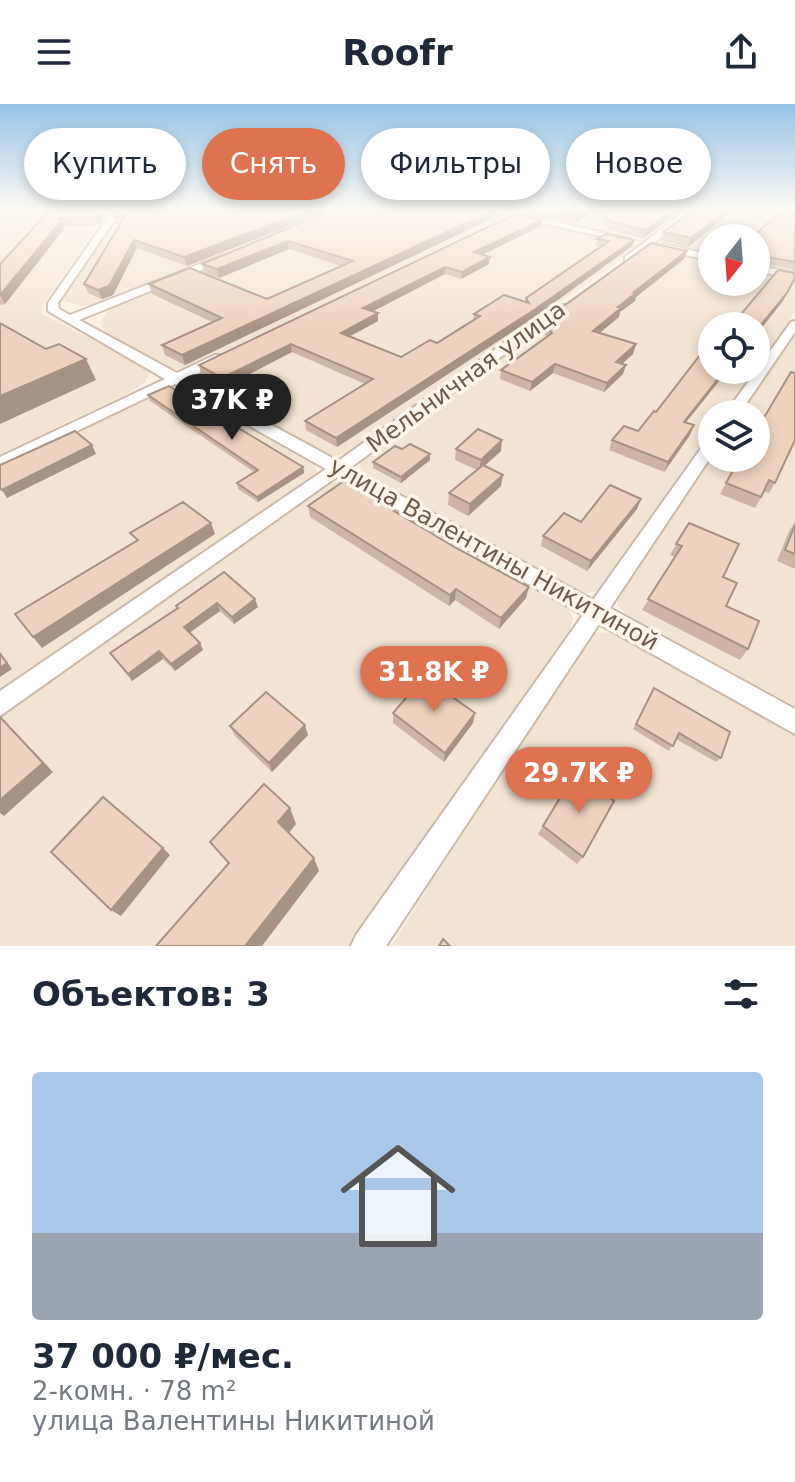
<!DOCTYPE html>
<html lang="ru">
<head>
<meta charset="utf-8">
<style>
	body { margin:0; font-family:"DejaVu Sans",sans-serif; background:#f6f6f7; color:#1f2937; height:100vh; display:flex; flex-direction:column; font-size:30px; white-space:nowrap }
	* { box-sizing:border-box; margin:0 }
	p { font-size:26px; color:#747a83 }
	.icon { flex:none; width:44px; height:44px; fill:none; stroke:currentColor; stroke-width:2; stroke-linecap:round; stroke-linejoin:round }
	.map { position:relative; height:842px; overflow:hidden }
	.panel { display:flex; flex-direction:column; background:#fff; flex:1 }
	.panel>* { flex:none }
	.hud { position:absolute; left:24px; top:24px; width:748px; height:72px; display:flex; gap:16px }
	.needle { width:52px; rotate:197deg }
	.buttons { position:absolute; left:698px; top:120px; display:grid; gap:16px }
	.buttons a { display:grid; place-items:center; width:72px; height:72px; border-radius:50%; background:#fff; box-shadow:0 4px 12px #0003; font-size:40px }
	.price { position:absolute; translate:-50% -68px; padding:0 18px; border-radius:28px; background:#dd7350; color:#fff; font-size:26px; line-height:52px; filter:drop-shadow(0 2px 4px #0008) }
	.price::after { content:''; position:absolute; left:50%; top:48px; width:24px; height:18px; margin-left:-12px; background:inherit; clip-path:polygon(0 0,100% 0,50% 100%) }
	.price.active { background:#222; color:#fff }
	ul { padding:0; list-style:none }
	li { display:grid; align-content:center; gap:16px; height:424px; padding:0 32px }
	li+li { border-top:2px solid #e0e1e3 }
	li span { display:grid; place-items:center; height:248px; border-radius:8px; color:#555 }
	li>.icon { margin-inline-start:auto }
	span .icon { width:144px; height:144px; fill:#fffc; stroke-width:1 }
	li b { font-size:34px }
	h2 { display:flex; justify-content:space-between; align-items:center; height:96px; padding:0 32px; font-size:34px }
	.chip { padding:0 28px; border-radius:36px; background:#fff; box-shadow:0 4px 12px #0003; font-size:28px; line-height:72px }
	.chip.active { background:#dd7350; color:#fff }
	header { display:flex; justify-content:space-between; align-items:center; height:104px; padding:0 32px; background:#fff; font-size:36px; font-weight:600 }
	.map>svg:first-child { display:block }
</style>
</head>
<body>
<header><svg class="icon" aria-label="menu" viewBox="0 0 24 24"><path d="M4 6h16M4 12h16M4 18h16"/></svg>Roofr<svg class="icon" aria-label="share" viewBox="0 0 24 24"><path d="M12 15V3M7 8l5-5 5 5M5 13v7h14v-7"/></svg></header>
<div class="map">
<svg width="795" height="842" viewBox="0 0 795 842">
	<rect width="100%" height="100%" fill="#fbf2e4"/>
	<g fill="#f2e4d3">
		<path d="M0,106H121L105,111L43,200L42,210L145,263L150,269L145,278L131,288L0,350Z"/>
		<path d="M135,106H341L98,200L81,202L62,196L117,111Z"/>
		<path d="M351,106H483L504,113L192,264L172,265L104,228L102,216L113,199Z"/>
		<path d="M525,106H689L646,137H640L520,109Z"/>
		<path d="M699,106H795V168L756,160V134H712V151L660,138Z"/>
		<path d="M523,115L639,142L352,348L331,353L192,279L191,272Z"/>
		<path d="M654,144L712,156V178H756V166L795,174V208L756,265V222H712V266H755L725,310H712V328L602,487L582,490L361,368L360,358Z"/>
		<path d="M795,230V602L628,512L619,503L616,492L712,352L756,354V310H740Z"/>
		<path d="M171,284L183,286L314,360L317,367L312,374L0,591V364L151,289Z"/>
		<path d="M336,378H349L569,504L573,515L571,524L357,842H0V614L325,382Z"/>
		<path d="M598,528L611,529L795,632V842H391L588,534Z"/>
	</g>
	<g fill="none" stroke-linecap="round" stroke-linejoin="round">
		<defs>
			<g id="street">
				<path d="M96,106H108L118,111L58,199L59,205L70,211L223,151H229V155L79,216L177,269L215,251H223V257L187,275L338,357L558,201H566V205L350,364L593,496L707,336L712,334V351L610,504L795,605V630L599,520L386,842H351L356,831L583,511L338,372L0,612V587L326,365L175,280L0,364V353L165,275L48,207V199L109,112Z"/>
				<path d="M488,106H527L521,110L630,135L626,138L515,113L494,124L491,119L506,111Z"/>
				<path d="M687,106H696L631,157H625V153Z"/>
				<path d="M663,140L712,151V157L660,145Z"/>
				<path d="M756,161L795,169V175L756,167Z"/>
				<path d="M795,217V228L739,310H725L791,218Z"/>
			</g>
		</defs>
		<use href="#street" stroke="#cbbaab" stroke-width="4"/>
		<use href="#street" fill="#fff" fill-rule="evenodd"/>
	</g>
	<g fill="#cdb5a3">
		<path d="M50,106L104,113L99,121L63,122L64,125L5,200L0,201V159H1Z"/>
		<path d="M114,106H330L187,162L137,144L113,191L102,195L88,189L84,180L120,120L115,121L113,113L116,107Z"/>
		<path d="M332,106H498L497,112L185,261L165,251L162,241L212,218L152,190L149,180L267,195L341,162L289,145L219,174L204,169L202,160Z"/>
		<path d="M528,106H682L643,134L609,126L597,106L575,119L529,109Z"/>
		<path d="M693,106H734L688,143L660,136L663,128Z"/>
		<path d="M795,109V166L756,158V134Z"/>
		<path d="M542,116L541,122L483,151L489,160L461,175L445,170L372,207L378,217L350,232L401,253L437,239L473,216L474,210L525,197L526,194L601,143L596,142L597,135L634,136L632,142L533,214L337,343L306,326L305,317L365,280L292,248L225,283L201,270L199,261Z"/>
		<path d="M684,155L636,193L635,197L620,208L619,213L599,229L636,240L633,250L622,260L623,270L604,288L553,269L530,287L500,275L501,266L547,233L541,226L543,217Z"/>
		<path d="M712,266H728L686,318L690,331L664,368L609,346L612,336L638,327L656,308Z"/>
		<path d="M148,291L303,363L304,369L258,398L238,385L237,379L254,368L150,297Z"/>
		<path d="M402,345L430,350V356L401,379L373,364V358Z"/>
		<path d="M456,345L501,347L484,362L501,382L468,412L448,401L449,389L477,366L455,356Z"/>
		<path d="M740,354L775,379L769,389L764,388L755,404L720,390Z"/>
		<path d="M308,402L526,494L499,525L455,496L449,502L310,413Z"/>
		<path d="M637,405L587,467L541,442L543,432Z"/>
		<path d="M795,418V465L777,457L789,427Z"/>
		<path d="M689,419L723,473L726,502L748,545L740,556L642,506L675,453L670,451Z"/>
		<path d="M224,468L258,503L234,520L220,507L190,529L200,539L203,546L175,567L163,555L132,577L110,549L177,504L176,502Z"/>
		<path d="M654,584L721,654L716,658L676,635L669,647L633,625Z"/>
		<path d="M393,609L473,619L444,658L393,619Z"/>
		<path d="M230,622L308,631L272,668L235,632Z"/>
		<path d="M575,669L583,753L577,760L538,730Z"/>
	</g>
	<g fill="#a79384">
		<path d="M102,106L104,113L99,121L96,113Z"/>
		<path d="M310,106H330L187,162L184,153Z"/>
		<path d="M494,106H498L497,112L185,261L182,251Z"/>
		<path d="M585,106H597L575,119L576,111Z"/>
		<path d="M673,106H682L643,134L646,126Z"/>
		<path d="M727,106H734L688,143L691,134Z"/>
		<path d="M542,116L541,122L473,155L474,148Z"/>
		<path d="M61,117L64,125L5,200L0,191Z"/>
		<path d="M134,136L137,144L113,191L102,195L98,186Z"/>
		<path d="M634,136L632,142L533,214L337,343L336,334Z"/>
		<path d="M288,137L289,145L219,174L217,165Z"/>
		<path d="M687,147L684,155L636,193L635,197L620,208L619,213L591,236L593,227L634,188Z"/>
		<path d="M490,153L489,160L461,175L462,168Z"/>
		<path d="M445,163V170L364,212L363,204Z"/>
		<path d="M795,174L783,197L756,231V227Z"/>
		<path d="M378,209V217L341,237V229Z"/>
		<path d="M291,240L292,248L225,283L222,274Z"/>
		<path d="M636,240L633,250L614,267L616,258Z"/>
		<path d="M86,255L96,276L0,320V292Z"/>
		<path d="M555,260L553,269L530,287L532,278Z"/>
		<path d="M626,261L623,270L604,288L607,279Z"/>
		<path d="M725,266H728L679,327L684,318Z"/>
		<path d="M694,321L690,331L664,368L668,358Z"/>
		<path d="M502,336L501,347L479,367L481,356Z"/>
		<path d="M92,341L96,350L7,394L2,386Z"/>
		<path d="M430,350V356L401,379V373Z"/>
		<path d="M303,363L304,369L258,398L257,393Z"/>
		<path d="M503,371L501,382L468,412L470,400Z"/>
		<path d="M641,395L637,405L587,467L591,457Z"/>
		<path d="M211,419L215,430L42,544L33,533Z"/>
		<path d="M529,483L526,494L499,525L501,514Z"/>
		<path d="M456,485L455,496L449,502L450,491Z"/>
		<path d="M255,495L258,503L234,520L232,513Z"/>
		<path d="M217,499L220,507L187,530L184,523Z"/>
		<path d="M200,539L203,546L175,567L171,560Z"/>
		<path d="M159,547L163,555L132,577L128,570Z"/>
		<path d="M0,548L12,565L0,573Z"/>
		<path d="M475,609L473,619L444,658L445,649Z"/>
		<path d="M0,612L53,668L4,712L0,709Z"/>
		<path d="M305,621L308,631L272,668L269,659Z"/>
		<path d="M290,704L296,720L285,734L278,718Z"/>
		<path d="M163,744L170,751L121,812L111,806Z"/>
		<path d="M314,754L319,767L262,842H245Z"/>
	</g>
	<g fill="#eed2bd" stroke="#a79384" stroke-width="2">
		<path d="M50,106H101L96,113L58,114L61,117L0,191V159H1Z"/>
		<path d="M116,106H310L184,153L134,136L109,182L98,186L84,180L125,112L113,113Z"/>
		<path d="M332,106H494L182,251L162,241L222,214L149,180L190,164L267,195L353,157L288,137L217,165L202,160Z"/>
		<path d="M554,106H585L576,111Z"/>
		<path d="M604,106H673L646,126L611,118Z"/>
		<path d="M693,106H727L691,134L663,128Z"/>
		<path d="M780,107L795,109V158L756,151V134H752Z"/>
		<path d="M515,110L542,116L474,148L490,153L462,168L445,163L363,204L378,209L341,229L401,253L430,236L437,239L480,212L474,210L504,191L529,199L526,194L609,137L597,135L606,130L634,136L534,206L336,334L305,317L373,275L291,240L222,274L199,261Z"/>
		<path d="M651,139L687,147L634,188H637L618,203L621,204L593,227L636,240L616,258L626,261L607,279L555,260L532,278L501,266L552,229L543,217Z"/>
		<path d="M778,166L795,169V174L787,189L756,227V222H731Z"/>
		<path d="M0,219L46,245L59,240L86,255L0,292Z"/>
		<path d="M707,242L712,243V266H725L684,318L694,321L668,358L612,336L624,322L638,327L654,307L656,308Z"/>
		<path d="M791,268L795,269V336L775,379L769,376L761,393L726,379L740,354H756V327Z"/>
		<path d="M169,282L303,363L257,393L237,379L258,366L148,291Z"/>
		<path d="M478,325L502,336L481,356L456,345Z"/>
		<path d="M75,327L92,341L2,386L0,384V361Z"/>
		<path d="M410,340L430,350L401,373L373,358L395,342L402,345Z"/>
		<path d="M483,361L503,371L470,400L449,389Z"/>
		<path d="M344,377L456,444L529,483L501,514L456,485L450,491L308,402Z"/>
		<path d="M610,381L641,395L591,457L543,432L564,409L581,418Z"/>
		<path d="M183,398L211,419L33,533L15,510L138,436L130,429Z"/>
		<path d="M689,419L739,440L723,473L737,479L726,502L759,517L748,545L648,495L682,442L676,440Z"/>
		<path d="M795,421V450L785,446Z"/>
		<path d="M224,468L255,495L232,513L217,499L184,523L200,539L171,560L159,547L128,570L110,549L178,504L176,502Z"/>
		<path d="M0,550L7,559L0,564Z"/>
		<path d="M424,573L475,609L445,649L393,609Z"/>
		<path d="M654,584L730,628L721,654L679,629L673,642L636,620Z"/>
		<path d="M266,588L305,621L269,659L230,622Z"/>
		<path d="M0,613L43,659L0,696Z"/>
		<path d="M575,669L614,697L583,753L543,722Z"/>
		<path d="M264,680L290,704L278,718L314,754L245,842H156L229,759L210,738Z"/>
		<path d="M103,693L163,744L111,806L51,748Z"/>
		<path d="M443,835L450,842H439Z"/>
	</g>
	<linearGradient id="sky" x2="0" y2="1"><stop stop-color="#95c4e6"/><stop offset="0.47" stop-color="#fdf9f3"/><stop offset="1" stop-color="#fdf9f3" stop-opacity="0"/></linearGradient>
	<rect width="795" height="224" fill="url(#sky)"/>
	<g text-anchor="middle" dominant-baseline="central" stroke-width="7" stroke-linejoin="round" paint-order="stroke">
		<g font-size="24" fill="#715a4b" stroke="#fef6ea">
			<text transform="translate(466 273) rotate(-36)">Мельничная улица</text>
			<text transform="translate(494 450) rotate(29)">улица Валентины Никитиной</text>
		</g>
	</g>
</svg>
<div class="buttons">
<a><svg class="needle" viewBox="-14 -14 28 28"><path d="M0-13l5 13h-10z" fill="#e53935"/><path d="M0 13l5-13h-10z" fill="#747a83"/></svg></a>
<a><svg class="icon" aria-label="locate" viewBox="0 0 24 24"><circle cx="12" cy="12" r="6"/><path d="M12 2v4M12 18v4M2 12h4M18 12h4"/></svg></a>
<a><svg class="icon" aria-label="layers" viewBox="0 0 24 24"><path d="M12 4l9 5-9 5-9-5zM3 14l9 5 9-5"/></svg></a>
</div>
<b class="price active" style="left:232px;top:338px">37K ₽</b>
<b class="price" style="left:434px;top:610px">31.8K ₽</b>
<b class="price" style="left:579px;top:711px">29.7K ₽</b>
<div class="hud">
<a class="chip">Купить</a>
<a class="chip active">Снять</a>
<a class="chip">Фильтры</a>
<a class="chip">Новое</a>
</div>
</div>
<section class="panel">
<h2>Объектов: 3<svg class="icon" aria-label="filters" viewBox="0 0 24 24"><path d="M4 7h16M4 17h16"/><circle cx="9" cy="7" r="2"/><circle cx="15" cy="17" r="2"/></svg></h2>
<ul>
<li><span style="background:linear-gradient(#a9c7e8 65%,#9aa5b1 0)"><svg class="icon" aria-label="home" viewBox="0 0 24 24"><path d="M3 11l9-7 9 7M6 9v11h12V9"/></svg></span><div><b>37 000 ₽/мес.</b><p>2-комн. · 78 m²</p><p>улица Валентины Никитиной</p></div></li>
</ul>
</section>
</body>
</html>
